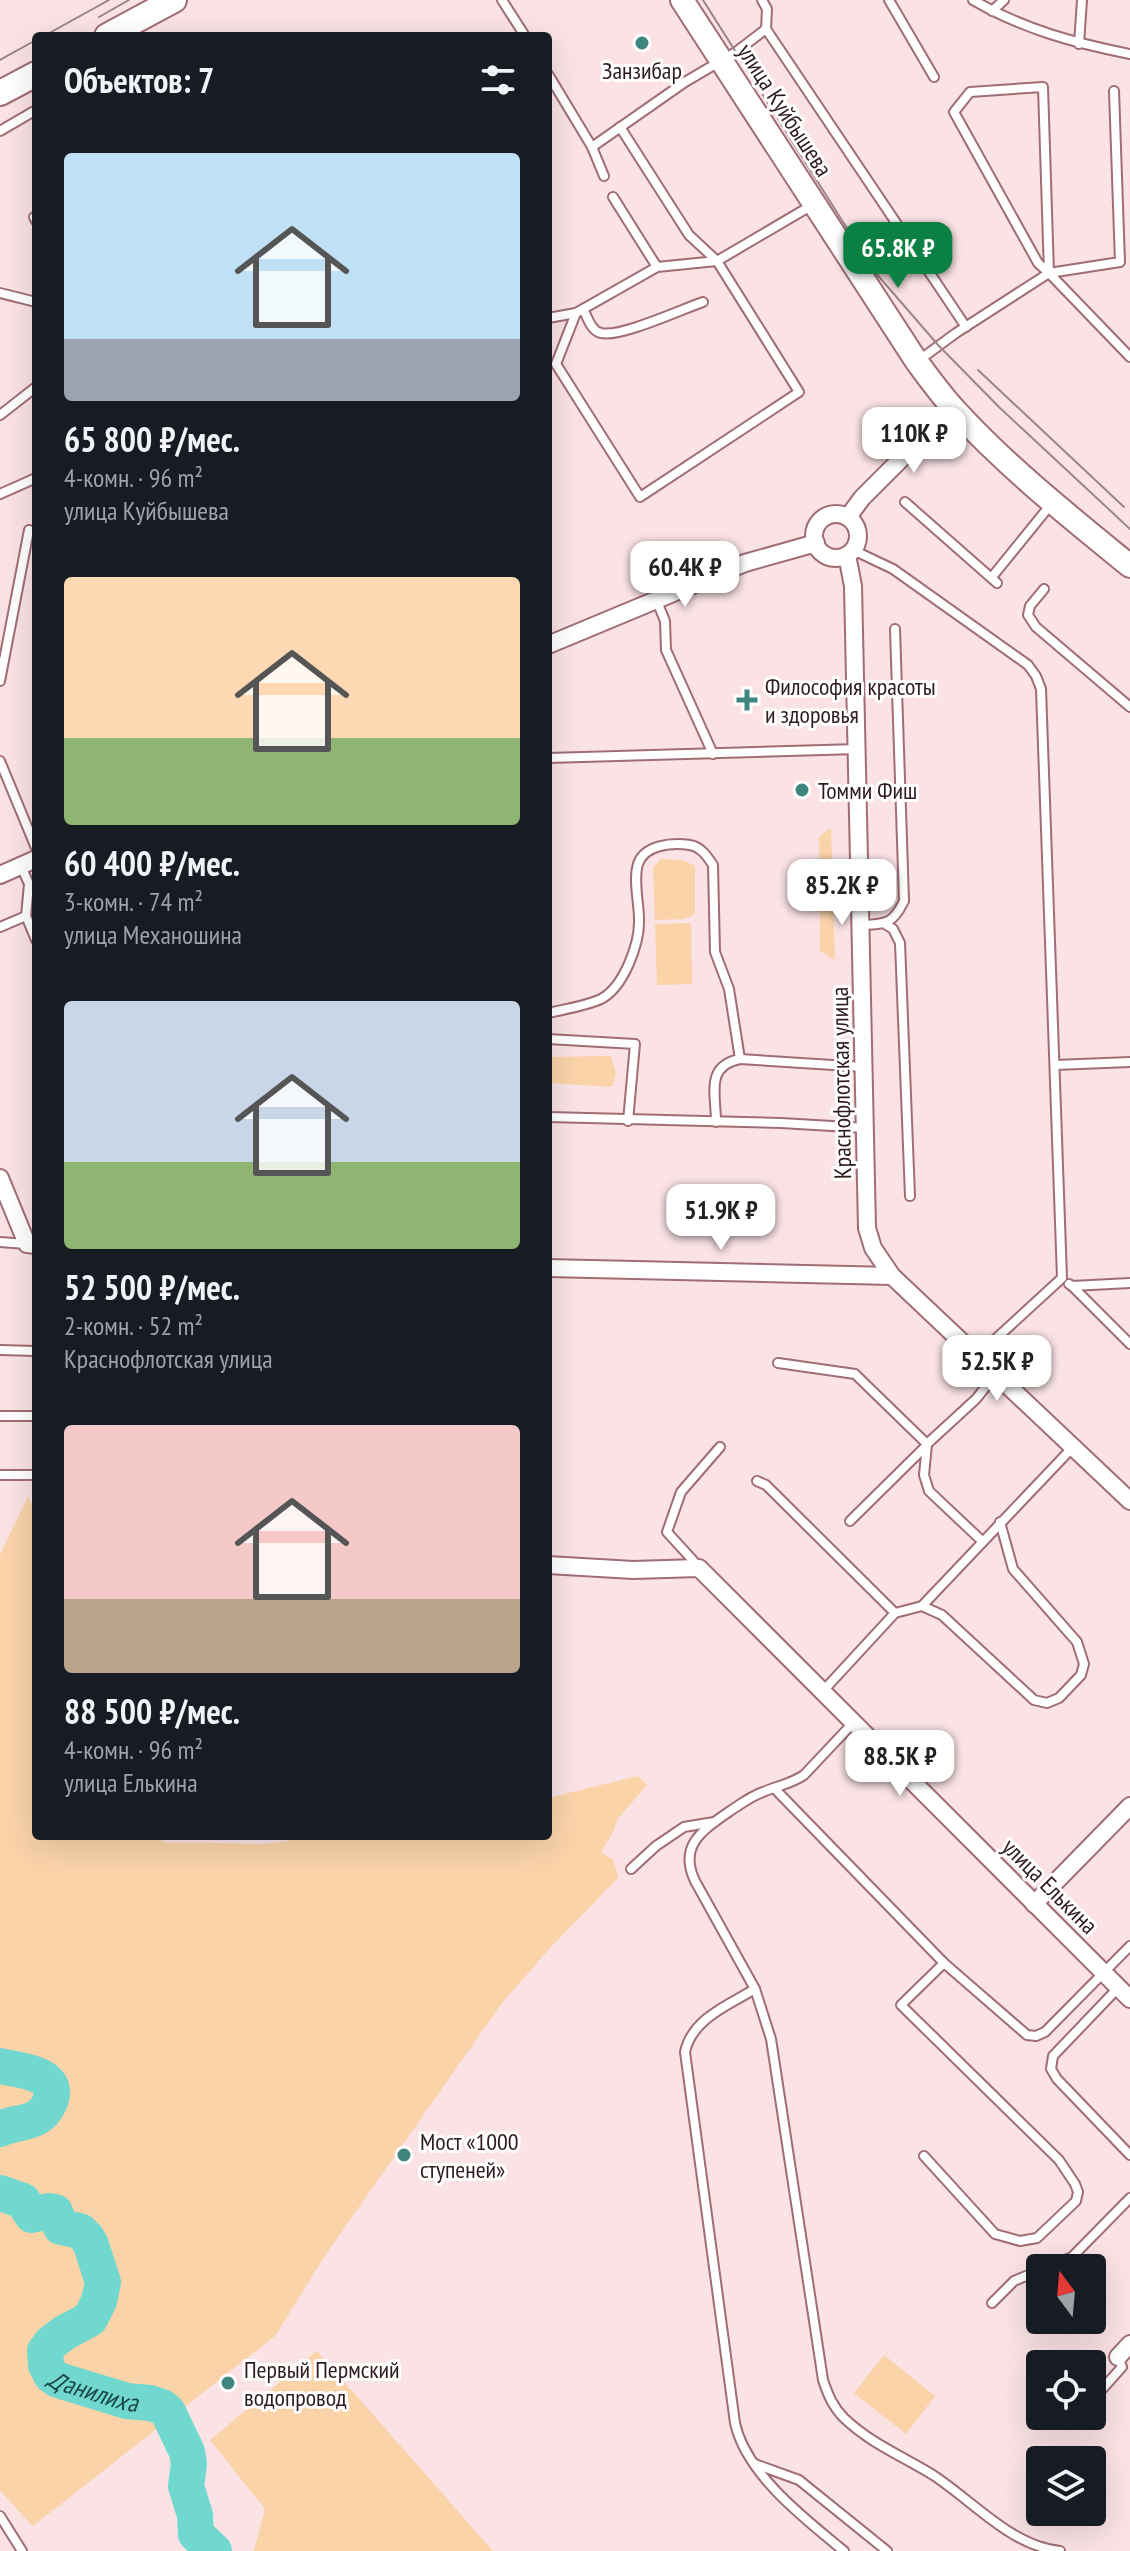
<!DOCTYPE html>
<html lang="ru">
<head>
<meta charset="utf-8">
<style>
	body { margin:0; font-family:"PT Sans Narrow",sans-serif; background:#242831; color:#f1f3f6; height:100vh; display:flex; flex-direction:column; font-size:30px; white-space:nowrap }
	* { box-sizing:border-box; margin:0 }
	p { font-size:26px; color:#9ea1a6 }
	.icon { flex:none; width:44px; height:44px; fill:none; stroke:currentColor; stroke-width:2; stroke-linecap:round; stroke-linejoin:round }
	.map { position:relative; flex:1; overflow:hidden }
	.panel { position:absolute; left:32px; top:32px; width:520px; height:1808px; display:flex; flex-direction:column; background:#171b24; border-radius:8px; box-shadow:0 8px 32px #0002 }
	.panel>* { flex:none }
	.needle { width:52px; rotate:344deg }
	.tools { position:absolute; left:1026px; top:2254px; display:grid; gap:16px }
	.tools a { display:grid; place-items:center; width:80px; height:80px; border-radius:8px; background:#171b24; box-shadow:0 8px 32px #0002; font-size:40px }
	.price { position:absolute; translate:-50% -68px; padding:0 18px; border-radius:16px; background:#fff; color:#222; font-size:26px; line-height:52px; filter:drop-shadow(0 2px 4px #0008) }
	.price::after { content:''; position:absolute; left:50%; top:48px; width:24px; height:18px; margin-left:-12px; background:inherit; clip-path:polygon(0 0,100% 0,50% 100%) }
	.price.current { background:#0b8043; color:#fff }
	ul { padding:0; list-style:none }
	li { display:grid; align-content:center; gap:16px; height:424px; padding:0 32px }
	li span { display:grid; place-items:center; height:248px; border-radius:8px; color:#555 }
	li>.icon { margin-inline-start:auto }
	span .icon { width:144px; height:144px; fill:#fffc; stroke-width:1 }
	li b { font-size:34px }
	h2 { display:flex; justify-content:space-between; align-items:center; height:96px; padding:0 32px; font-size:34px }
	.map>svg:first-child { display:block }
</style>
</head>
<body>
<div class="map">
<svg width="1130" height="2551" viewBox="0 0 1130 2551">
	<rect width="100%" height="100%" fill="#fae2e5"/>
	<g fill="#fad3a9">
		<path d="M831,828L835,960L820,951L819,837Z"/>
		<path d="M661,859L683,860L695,866V914L684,919L655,920L653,868Z"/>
		<path d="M691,923L692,984L657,985L655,924Z"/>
		<path d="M611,1056L616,1074L612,1087L548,1083V1057Z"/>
		<path d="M28,1496L36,1516V1836H160L162,1842L263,1844L324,1836H548V1798L638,1776L647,1785L617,1820L613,1832L601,1852L613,1860L618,1876L616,1880L550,1948L502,2003L326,2254L275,2336L33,2526L0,2491V1555Z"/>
		<path d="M317,2351L493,2551H254L265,2509L210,2440Z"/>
		<path d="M884,2355L935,2396L906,2434L854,2393Z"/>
	</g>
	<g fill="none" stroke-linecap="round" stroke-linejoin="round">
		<g stroke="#70d8cf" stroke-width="36">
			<path d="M0,2066C17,2070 59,2072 51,2099C48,2107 44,2114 36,2118C25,2124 11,2123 0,2129"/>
			<path id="s1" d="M0,2193L23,2201L32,2215L49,2211L55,2212L61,2227L80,2231L87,2238L91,2245L103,2282L99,2301L90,2319L64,2333L51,2343L45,2351L46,2365L51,2375L58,2380L127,2401L150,2403L162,2407L168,2412L187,2452L189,2464L186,2486L195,2515L196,2534L214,2551"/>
		</g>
		<defs>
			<g id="service">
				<path d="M502,0L525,36"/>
				<path d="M762,0L767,9L766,29L966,327"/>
				<path d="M889,0L934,77"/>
				<path d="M973,0C1023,29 1074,43 1130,54"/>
				<path d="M992,11L1004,0"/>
				<path d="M1079,44L1082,0"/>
				<path d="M548,74L592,147L604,176"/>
				<path d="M0,131L36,110"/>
				<path d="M592,147L685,82L736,52L766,29"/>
				<path d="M613,197L657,267"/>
				<path d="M34,217L36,221"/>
				<path d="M1049,273L1043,87L970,92L954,112L1038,263L1049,273L1120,262L1114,91"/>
				<path d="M0,293L36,302"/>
				<path d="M583,309C588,318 591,331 601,333C620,338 682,309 703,302"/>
				<path d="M576,313L556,364L640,497L799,392L717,261L689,235L620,127"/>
				<path d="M548,318L576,313L657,267L717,261L814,204"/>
				<path d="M918,361L956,333L1049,273L1130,357"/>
				<path d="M0,415L36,387"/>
				<path d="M0,494L36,478"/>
				<path d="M905,502L997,583"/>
				<path d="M853,550L893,569L1028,665L1036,676L1041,689L1062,1278L977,1356"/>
				<path d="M992,577L1052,503"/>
				<path d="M1044,589L1030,606L1028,615L1036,627L1130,707"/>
				<path d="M656,599L665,621L666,650L713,754"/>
				<path d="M0,681L29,530"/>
				<path d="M548,758L858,749"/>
				<path d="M0,761L36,848"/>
				<path d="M26,916L36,940"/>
				<path d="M885,924L893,929L900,943L910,1196"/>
				<path d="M862,925C886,924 893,924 904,901L895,629"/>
				<path d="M0,927L26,916L29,884L21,866"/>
				<path d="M548,1013C565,1009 586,1006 601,999C624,987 640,943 639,919C639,903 633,880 638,864C644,845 672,842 690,845C701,847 707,856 713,865L715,952L729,989L740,1059L864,1067"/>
				<path d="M548,1039L635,1044L628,1121"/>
				<path d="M1055,1065L1130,1062"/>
				<path d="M548,1117L781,1123L866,1128"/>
				<path d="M716,1122C716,1094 705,1066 740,1059"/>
				<path d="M0,1242L26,1244"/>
				<path d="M1069,1284L1072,1286L1130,1283"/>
				<path d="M1072,1286L1130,1344"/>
				<path d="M0,1350L36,1351"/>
				<path d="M778,1363L855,1374L927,1444L976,1399L996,1374"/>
				<path d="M0,1416H36"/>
				<path d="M927,1444L924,1475L929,1491L982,1541"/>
				<path d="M0,1475H36"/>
				<path d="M757,1481L766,1485L895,1613"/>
				<path d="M850,1521L927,1445"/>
				<path d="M699,1567L667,1532L681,1492L720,1447"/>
				<path d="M922,1606L942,1615L1034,1700L1047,1703L1059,1698L1081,1675L1084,1664L1077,1642L1013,1569L1000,1522"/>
				<path d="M823,1691L895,1613L922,1606L1073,1447"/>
				<path d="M853,1723L804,1775C791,1784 777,1786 763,1792C751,1796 741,1804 730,1811C703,1830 678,1845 695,1881L755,1989L771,2039L823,2380C828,2395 833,2407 844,2418C870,2443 902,2456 933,2475C973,2501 1011,2546 1060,2551"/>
				<path d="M774,1788L944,1963L1027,2035L1036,2036L1045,2032L1130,1946"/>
				<path d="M631,1869L656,1846L684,1827L714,1822"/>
				<path d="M1118,1988L1053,2056L1051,2069L1057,2079L1130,2155"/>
				<path d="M755,1989C728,2005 692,2019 685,2052L735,2423C746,2474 805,2519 844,2551"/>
				<path d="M924,2156L995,2234L1020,2241L1037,2238L1076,2201L1078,2192L1075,2184L1059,2160L901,2005L944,1963"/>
				<path d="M1046,2268L1072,2257L1130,2198"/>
				<path d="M992,2303L1014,2281L1040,2270"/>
				<path d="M1096,2396L1122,2367L1118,2357"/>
				<path d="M755,2464L799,2480L887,2551"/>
				<path d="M0,2516L22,2551"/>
			</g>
			<g id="minor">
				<circle cx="836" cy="536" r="22"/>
				<path d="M848,517L862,498L952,408"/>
				<path d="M847,555L853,586L867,1228L873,1248L892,1276L1130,1501"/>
				<path d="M548,645L745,563L816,543"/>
				<path d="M0,875L36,859"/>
				<path d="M0,1178L27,1244L36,1245"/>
				<path d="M548,1268L892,1276"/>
				<path d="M548,1565L633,1570L699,1568L1130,1999"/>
				<path d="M1034,1904L1130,1806"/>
				<path d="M1118,2357L1130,2344"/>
			</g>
			<path id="secondary" d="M682,0L917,362C929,378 941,395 955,410C1008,468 1070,517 1130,566"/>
			<g id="primary">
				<path d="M107,36L174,0"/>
				<path d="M0,93L36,74"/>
			</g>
		</defs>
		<use href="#service" stroke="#a16d75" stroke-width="12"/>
		<use href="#minor" stroke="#a16d75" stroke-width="20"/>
		<use href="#secondary" stroke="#a16d75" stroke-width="26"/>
		<use href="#primary" stroke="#a16d75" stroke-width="28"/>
		<use href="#service" stroke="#fff" stroke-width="8"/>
		<use href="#minor" stroke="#fff" stroke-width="16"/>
		<use href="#secondary" stroke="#fff" stroke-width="22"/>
		<use href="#primary" stroke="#fff" stroke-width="24"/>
		<g stroke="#9c8589" stroke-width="2">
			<path d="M703,0L874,271L939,346L1000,408L1130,529"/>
			<path d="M99,17L129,0"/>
			<path d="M44,36L109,0"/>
			<path d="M0,60L36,40"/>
			<path d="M978,370L1124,507"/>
		</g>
	</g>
	<g fill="#3e8580" stroke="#fff" stroke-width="3">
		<circle cx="642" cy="43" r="8"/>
		<path d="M743 688h8v8h8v8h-8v8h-8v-8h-8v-8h8z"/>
		<circle cx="802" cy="790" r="8"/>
		<circle cx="404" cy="2155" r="8"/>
		<circle cx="228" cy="2383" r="8"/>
	</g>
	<g text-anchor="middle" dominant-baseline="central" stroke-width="6" stroke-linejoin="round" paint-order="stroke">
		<g font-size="24" fill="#2f1a1e" stroke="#fff" text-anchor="start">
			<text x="642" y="70" text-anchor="middle">Занзибар</text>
			<text x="765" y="686">Философия красоты<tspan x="765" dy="28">и здоровья</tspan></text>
			<text x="818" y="790">Томми Фиш</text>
			<text x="420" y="2141">Мост «1000<tspan x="420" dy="28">ступеней»</tspan></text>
			<text x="244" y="2369">Первый Пермский<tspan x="244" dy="28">водопровод</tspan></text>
		</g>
		<g font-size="24" fill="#2f1a1e" stroke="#fff">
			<text transform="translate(785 110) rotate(57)">улица Куйбышева</text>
			<text transform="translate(841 1083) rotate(-91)">Краснофлотская улица</text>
			<text transform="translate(1050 1886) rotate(45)">улица Елькина</text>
		</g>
		<g font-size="26" font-style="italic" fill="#1a4946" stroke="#fff">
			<text stroke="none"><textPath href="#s1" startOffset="324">Данилиха</textPath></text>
		</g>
	</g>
</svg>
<div class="tools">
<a><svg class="needle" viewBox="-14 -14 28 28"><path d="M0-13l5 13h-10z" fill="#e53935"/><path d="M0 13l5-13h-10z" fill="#9ea1a6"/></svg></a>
<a><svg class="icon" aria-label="locate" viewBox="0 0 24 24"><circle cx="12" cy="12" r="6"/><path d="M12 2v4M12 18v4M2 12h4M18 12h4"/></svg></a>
<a><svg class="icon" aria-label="layers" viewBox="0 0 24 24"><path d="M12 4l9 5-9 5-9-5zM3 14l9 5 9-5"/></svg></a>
</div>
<b class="price current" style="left:898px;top:290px">65.8K ₽</b>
<b class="price" style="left:914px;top:475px">110K ₽</b>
<b class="price" style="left:685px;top:609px">60.4K ₽</b>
<b class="price" style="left:842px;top:927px">85.2K ₽</b>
<b class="price" style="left:721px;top:1252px">51.9K ₽</b>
<b class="price" style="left:997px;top:1403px">52.5K ₽</b>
<b class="price" style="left:900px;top:1798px">88.5K ₽</b>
<section class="panel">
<h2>Объектов: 7<svg class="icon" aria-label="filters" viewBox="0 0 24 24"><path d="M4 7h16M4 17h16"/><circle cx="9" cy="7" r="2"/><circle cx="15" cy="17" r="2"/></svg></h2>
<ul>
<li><span style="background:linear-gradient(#bfe0f5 75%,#9aa5b1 0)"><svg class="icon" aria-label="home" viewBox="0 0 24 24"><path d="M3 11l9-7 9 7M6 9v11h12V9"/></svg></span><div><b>65 800 ₽/мес.</b><p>4-комн. · 96 m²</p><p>улица Куйбышева</p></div></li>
<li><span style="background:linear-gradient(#ffd9b3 65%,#8fb573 0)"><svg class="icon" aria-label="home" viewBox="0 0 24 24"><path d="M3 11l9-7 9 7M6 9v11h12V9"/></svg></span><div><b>60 400 ₽/мес.</b><p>3-комн. · 74 m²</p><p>улица Механошина</p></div></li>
<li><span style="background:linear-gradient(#c9d6e8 65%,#8fb573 0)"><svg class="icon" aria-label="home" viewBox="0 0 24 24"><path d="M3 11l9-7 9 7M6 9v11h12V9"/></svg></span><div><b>52 500 ₽/мес.</b><p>2-комн. · 52 m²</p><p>Краснофлотская улица</p></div></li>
<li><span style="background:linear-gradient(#f6c9c9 70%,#b9a48a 0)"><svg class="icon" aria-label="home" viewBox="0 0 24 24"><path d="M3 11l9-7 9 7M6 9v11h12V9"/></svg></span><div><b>88 500 ₽/мес.</b><p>4-комн. · 96 m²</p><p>улица Елькина</p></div></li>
</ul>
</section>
</div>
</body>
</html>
